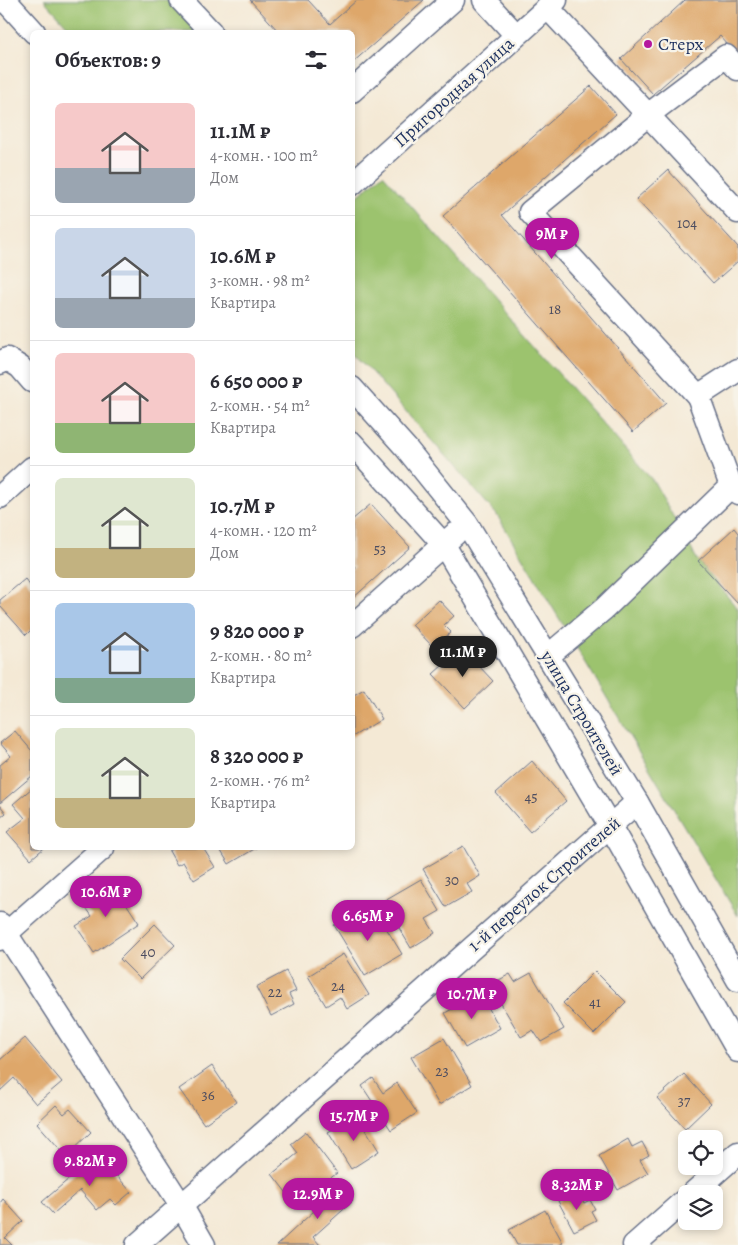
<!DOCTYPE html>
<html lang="ru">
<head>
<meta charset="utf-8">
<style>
	body { margin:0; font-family:Alegreya,serif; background:#f7f7f7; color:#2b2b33; height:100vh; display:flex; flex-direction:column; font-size:19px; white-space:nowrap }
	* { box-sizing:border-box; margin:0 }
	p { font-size:16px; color:#7c7c81 }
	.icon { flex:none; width:28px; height:28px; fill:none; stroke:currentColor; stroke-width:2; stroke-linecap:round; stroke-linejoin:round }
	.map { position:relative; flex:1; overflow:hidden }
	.panel { position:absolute; left:30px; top:30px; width:325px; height:820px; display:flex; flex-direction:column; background:#fff; border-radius:8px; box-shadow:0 2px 8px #0003 }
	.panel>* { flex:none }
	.controls { position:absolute; left:678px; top:1130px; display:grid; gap:10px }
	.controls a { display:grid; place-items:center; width:45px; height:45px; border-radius:8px; background:#fff; box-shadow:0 2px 8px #0003; font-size:25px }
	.price { position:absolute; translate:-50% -42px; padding:0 11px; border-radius:18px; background:#b5179e; color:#fff; font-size:16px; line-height:32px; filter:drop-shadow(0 1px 2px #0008) }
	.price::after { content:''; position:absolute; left:50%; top:30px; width:15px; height:11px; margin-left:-8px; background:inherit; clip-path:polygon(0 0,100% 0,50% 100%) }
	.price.selected { background:#222; color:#fff }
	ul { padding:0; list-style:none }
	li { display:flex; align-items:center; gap:15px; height:125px; padding:0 25px }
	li+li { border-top:1px solid #e1e1e2 }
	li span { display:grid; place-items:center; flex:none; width:140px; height:100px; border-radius:8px; color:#555 }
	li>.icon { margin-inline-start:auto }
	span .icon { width:60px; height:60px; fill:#fffc; stroke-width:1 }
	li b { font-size:21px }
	h2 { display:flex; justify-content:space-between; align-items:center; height:60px; padding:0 25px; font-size:21px }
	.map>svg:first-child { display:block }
</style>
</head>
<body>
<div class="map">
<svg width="738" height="1245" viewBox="0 0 738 1245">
	<rect width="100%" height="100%" fill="#f7f3e8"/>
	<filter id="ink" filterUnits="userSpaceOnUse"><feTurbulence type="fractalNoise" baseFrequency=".02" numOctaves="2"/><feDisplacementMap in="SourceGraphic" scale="10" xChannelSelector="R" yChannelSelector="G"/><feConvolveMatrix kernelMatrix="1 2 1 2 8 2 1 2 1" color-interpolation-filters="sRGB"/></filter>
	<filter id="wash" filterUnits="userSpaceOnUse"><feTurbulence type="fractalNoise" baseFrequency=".0096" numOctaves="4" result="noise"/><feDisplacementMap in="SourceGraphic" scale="20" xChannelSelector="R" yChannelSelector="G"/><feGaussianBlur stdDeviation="1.12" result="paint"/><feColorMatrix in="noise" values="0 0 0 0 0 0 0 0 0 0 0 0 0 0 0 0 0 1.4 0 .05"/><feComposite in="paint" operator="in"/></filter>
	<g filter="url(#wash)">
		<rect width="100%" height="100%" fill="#f4e9d5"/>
		<g fill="#9cc36e" stroke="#5c7966">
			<path d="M44,0H169L198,32H73Z"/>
			<path d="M383,174L654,482L698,561L738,609V916L497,515L353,351L352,201Z"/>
		</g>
		<g id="blocks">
			<g fill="#dea76a">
				<path d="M250,0H308L330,24L357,0H424L352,63V32H279Z"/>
				<path d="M685,0H738V56L720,36L653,94L621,59Z"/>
				<path d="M591,86L616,114L502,215L666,403L633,432L443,216Z"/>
				<path d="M668,170L738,247V261L713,283L636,199Z"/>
				<path d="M371,504L410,547L352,599V569L355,567L352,564V520Z"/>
				<path d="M734,528L738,533V604L698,561Z"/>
				<path d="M25,579L32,588V629L26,635L0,606V600Z"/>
				<path d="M439,600L454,616L444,625L451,632L434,648L412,625Z"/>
				<path d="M462,648L493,681L465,708L433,674Z"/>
				<path d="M364,689L382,719L352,737V696Z"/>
				<path d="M15,731L32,751V776L0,803V765L11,756L0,743Z"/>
				<path d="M532,761L566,801L530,832L496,793Z"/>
				<path d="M32,788V848H44L31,859L7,832L25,818L13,804Z"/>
				<path d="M0,805L6,813L0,818Z"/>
				<path d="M463,846L480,876L467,884L472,892L446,907L423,869Z"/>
				<path d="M175,848H203L215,867L194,880L183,862L177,865L169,851Z"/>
				<path d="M219,848H256L229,864Z"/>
				<path d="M421,879L440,911L426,919L435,933L411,948L383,901Z"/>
				<path d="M112,882L139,923L94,953L76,926L92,916L82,902Z"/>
				<path d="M361,909L370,924L380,918L402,954L365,976L334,925Z"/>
				<path d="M155,924L175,945L140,979L120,959Z"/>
				<path d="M343,954L369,995L347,1009L340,997L326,1006L308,976Z"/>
				<path d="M286,971L296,991L289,994L294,1004L271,1016L256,987Z"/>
				<path d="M595,971L626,1002L594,1034L563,1003Z"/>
				<path d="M531,973L564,1029L541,1042L533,1030L521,1037L490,985L510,974L515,982Z"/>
				<path d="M480,993L500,1028L465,1048L445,1013Z"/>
				<path d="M25,1038L62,1082L36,1104L14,1078L0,1091V1060Z"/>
				<path d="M444,1038L472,1085L439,1105L411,1057Z"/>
				<path d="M212,1066L236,1102L204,1124L179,1089Z"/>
				<path d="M684,1074L711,1104L685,1129L657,1098Z"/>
				<path d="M373,1078L383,1093L397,1083L417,1113L391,1130L362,1086Z"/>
				<path d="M56,1105L64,1114L70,1109L91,1132L66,1156L37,1123Z"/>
				<path d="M357,1115L379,1151L351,1169L328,1132Z"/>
				<path d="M306,1132L337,1173L296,1205L272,1174L298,1153L291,1144Z"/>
				<path d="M628,1139L632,1147L642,1142L649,1155L640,1160L648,1173L618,1190L599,1156Z"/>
				<path d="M98,1154L131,1192L116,1205L110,1199L97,1210L80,1190L53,1214L42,1202Z"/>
				<path d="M340,1187L353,1201L313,1237L320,1245H277Z"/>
				<path d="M577,1191L584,1203L590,1200L595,1209L591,1211L596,1220L574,1231L558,1201Z"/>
				<path d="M3,1199L23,1221L5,1238L12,1245H0V1203Z"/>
				<path d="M545,1210L563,1243L559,1245H517L509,1230Z"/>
			</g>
		</g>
	</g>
	<g filter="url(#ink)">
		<use href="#blocks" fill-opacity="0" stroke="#677088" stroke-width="1"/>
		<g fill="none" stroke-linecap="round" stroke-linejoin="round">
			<defs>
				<g id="minor">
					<path d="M5,0L34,32"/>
					<path d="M181,0L211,32"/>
					<path d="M484,0L516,35"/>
					<path d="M547,7L648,115L726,56L738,69"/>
					<path d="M352,91L453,0"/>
					<path d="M352,184L556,0"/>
					<path d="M0,363L7,359L20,367L32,381"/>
					<path d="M738,370L698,396L731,486L738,493"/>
					<path d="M352,388L406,448L467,524L637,802L738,980"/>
					<path d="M698,396L530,212L648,115L738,212"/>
					<path d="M352,443L444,545L610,826L738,1051"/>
					<path d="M0,497L32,468"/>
					<path d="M352,626L455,534"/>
					<path d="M548,656L605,608L731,486"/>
					<path d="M0,924L181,1205L204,1245"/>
					<path d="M0,939L103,848"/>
					<path d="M692,1194L738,1153"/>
					<path d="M137,1245L637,802"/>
					<path d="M634,1245L686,1199"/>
				</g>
			</defs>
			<use href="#minor" stroke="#677088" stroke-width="25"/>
			<use href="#minor" stroke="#fff" stroke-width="22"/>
		</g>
	</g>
	<circle fill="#b5179e" stroke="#f7f3e8" stroke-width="2" cx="648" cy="44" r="5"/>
	<g text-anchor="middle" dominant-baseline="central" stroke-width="4.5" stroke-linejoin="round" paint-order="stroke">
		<g font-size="15" fill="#4c4d61">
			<text x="687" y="223">104</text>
			<text x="555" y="309">18</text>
			<text x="380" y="549">53</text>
			<text x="531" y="797">45</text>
			<text x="452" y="880">30</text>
			<text x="148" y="952">40</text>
			<text x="338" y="986">24</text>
			<text x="275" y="992">22</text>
			<text x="595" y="1002">41</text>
			<text x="442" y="1071">23</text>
			<text x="208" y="1095">36</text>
			<text x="684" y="1101">37</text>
		</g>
		<g font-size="18" fill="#1b2f5e" stroke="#f7f3e8" text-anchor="start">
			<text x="658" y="44">Стерх</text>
		</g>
		<g font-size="18" fill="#1b2f5e" stroke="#f7f3e8">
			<text transform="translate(454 92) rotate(-42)">Пригородная улица</text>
			<text transform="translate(582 713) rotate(59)">улица Строителей</text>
			<text transform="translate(544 884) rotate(-41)">1-й переулок Строителей</text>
		</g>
	</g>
</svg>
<div class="controls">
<a><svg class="icon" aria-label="locate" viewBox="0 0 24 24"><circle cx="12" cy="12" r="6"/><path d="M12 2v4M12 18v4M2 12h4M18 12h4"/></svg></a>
<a><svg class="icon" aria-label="layers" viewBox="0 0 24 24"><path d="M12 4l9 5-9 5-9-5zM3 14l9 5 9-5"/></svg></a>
</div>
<b class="price" style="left:552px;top:260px">9M ₽</b>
<b class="price selected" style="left:463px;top:678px">11.1M ₽</b>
<b class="price" style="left:106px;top:918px">10.6M ₽</b>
<b class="price" style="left:368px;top:942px">6.65M ₽</b>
<b class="price" style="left:472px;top:1020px">10.7M ₽</b>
<b class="price" style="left:354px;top:1142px">15.7M ₽</b>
<b class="price" style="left:90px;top:1187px">9.82M ₽</b>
<b class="price" style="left:577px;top:1211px">8.32M ₽</b>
<b class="price" style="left:318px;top:1220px">12.9M ₽</b>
<section class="panel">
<h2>Объектов: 9<svg class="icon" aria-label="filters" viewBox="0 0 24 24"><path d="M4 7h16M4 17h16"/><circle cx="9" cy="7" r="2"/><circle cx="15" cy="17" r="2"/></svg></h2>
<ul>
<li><span style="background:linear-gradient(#f6c9c9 65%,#9aa5b1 0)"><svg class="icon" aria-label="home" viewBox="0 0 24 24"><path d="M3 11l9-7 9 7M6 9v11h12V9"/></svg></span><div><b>11.1M ₽</b><p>4-комн. · 100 m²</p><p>Дом</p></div></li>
<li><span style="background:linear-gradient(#c9d6e8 70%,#9aa5b1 0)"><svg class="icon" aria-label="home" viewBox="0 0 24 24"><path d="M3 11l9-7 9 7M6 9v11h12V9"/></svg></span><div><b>10.6M ₽</b><p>3-комн. · 98 m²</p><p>Квартира</p></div></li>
<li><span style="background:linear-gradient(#f6c9c9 70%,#8fb573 0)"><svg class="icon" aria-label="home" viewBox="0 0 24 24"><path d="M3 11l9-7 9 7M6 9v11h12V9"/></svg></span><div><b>6 650 000 ₽</b><p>2-комн. · 54 m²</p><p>Квартира</p></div></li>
<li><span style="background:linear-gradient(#dfe7d0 70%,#c2b280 0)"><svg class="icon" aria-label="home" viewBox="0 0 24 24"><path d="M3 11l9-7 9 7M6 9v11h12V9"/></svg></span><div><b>10.7M ₽</b><p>4-комн. · 120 m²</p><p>Дом</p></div></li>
<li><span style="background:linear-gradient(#a9c7e8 75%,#7fa58c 0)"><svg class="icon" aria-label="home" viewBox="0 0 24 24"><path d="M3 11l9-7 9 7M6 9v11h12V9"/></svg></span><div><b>9 820 000 ₽</b><p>2-комн. · 80 m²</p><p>Квартира</p></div></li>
<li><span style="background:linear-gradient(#dfe7d0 70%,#c2b280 0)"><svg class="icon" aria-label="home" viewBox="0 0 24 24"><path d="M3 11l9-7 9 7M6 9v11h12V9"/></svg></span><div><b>8 320 000 ₽</b><p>2-комн. · 76 m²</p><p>Квартира</p></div></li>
</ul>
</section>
</div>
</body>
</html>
